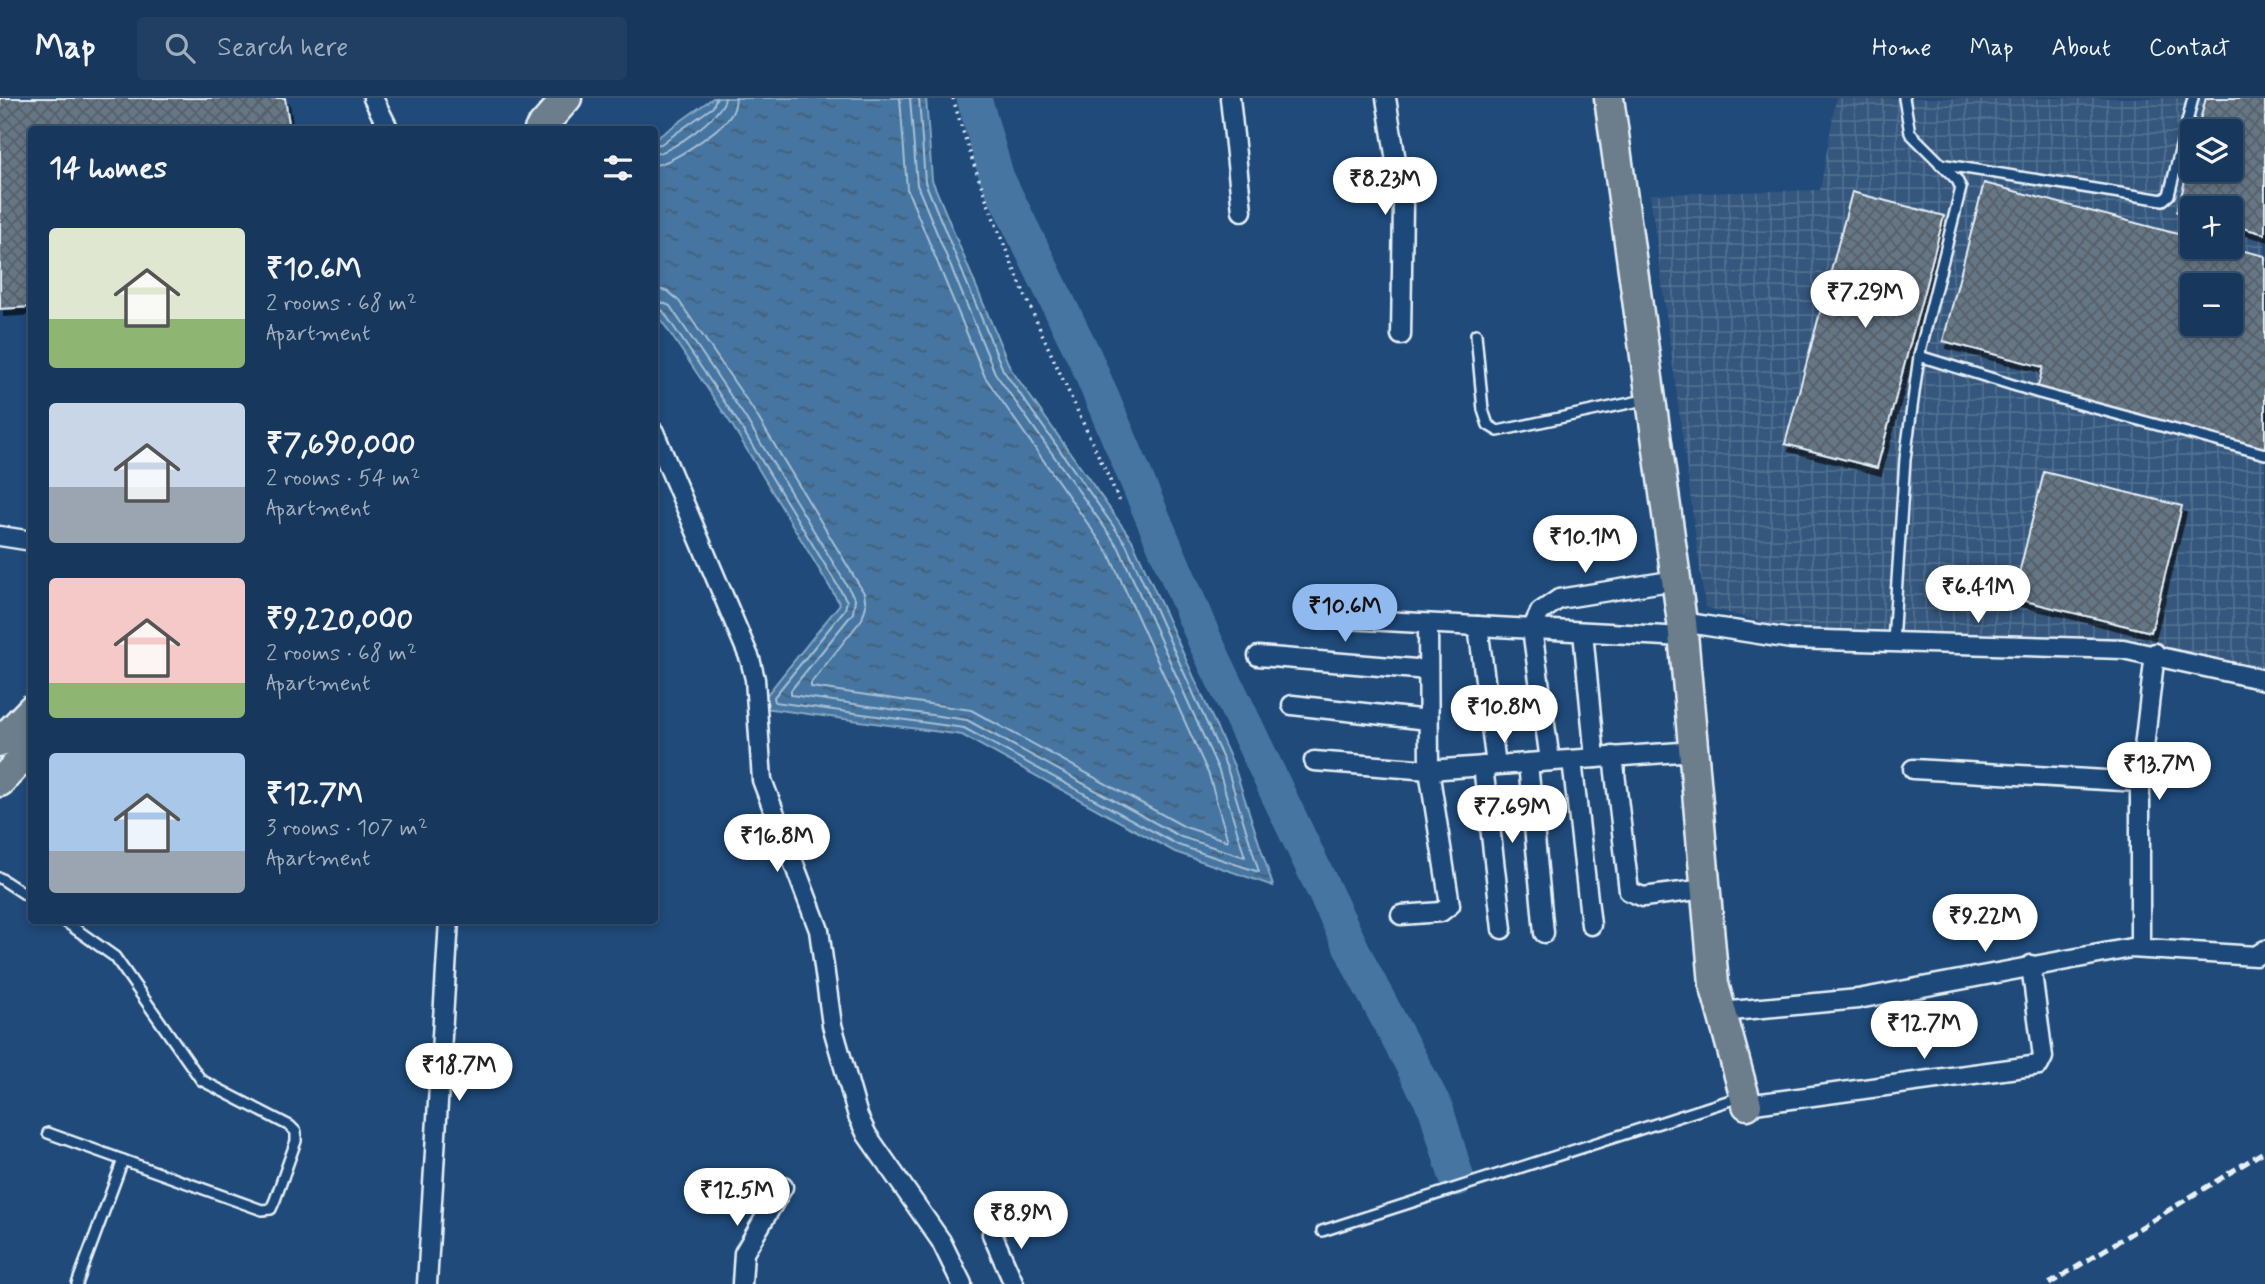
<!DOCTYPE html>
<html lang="en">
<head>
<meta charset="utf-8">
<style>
	body { margin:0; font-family:Mynerve,sans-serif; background:#203f62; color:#f1f3f6; height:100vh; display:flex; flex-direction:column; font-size:26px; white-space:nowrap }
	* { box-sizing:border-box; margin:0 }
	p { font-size:23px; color:#9eacbb }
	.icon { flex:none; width:38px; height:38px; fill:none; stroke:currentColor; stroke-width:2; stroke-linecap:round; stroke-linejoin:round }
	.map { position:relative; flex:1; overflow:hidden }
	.panel { position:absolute; left:28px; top:28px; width:630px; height:798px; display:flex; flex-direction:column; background:#17385c; border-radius:7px; box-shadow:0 4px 10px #0003,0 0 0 2px #365272 }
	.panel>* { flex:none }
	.controls { position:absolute; left:2180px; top:21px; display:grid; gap:14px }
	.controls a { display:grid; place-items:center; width:63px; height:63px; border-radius:7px; background:#17385c; box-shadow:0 4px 10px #0003,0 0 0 2px #365272; font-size:35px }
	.price { position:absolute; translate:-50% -60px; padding:0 16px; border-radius:24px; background:#fff; color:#222; font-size:23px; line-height:46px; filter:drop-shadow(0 2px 4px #0008) }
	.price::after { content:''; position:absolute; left:50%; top:42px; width:21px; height:16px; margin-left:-10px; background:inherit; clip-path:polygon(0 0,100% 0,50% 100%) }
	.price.on { background:#90b9f0; color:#111 }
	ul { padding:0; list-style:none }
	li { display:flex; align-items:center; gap:21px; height:175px; padding:0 21px }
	li span { display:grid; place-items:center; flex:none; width:196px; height:140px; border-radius:7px; color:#555 }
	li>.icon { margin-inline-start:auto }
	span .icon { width:84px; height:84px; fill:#fffc; stroke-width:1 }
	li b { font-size:30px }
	h2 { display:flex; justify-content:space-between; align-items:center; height:84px; padding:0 21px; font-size:30px }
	header { display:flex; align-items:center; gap:42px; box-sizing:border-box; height:98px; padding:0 35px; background:#17385c; border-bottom:2px solid #365272 }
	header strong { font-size:33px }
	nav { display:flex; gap:38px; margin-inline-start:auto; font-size:24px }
	.search { width:490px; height:63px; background:#203f62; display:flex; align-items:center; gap:18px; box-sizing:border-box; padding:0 24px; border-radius:7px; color:#9eacbb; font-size:26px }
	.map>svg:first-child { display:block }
</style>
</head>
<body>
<header>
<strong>Map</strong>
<div class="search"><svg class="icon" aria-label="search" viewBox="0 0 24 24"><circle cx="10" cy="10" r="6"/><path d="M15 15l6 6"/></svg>Search here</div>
<nav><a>Home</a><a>Map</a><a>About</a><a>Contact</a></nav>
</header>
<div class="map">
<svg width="2265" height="1186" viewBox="0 0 2265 1186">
	<defs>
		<pattern id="industrial-grid" width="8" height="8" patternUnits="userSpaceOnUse" patternTransform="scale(1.75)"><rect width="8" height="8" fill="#34577d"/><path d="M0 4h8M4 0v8" fill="none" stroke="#517090"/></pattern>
		<pattern id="water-ripples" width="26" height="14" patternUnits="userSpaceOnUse" patternTransform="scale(1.75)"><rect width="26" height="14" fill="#4474a0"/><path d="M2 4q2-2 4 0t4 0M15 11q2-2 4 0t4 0" fill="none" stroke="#455e75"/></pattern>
		<pattern id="building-cross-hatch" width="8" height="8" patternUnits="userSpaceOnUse" patternTransform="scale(1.75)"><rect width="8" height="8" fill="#657685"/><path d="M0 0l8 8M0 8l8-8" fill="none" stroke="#565f68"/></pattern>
		<filter id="shadow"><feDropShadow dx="4" dy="7" stdDeviation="0" flood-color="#0009"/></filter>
	</defs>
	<rect width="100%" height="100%" fill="#1f4a7a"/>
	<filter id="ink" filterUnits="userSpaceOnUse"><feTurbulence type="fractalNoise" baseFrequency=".0143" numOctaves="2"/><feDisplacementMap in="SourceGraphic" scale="14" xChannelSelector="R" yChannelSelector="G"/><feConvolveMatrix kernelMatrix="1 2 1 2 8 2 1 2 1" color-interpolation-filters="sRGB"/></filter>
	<g filter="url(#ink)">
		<path fill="url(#industrial-grid)" fill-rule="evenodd" d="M1836,0H2265V571L2126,543L1904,538L1770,526L1705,509L1650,96L1820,92ZM2193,33H2231V72H2193ZM2193,110H2231V149H2193ZM2193,187H2231V226H2193Z"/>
		<path fill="url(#water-ripples)" stroke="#86a6c3" stroke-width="2" d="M713,0H926L932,82L1010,270L1132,442L1234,668L1273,788L1175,754L962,637L757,609L840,506L732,327L655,213L654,42Z"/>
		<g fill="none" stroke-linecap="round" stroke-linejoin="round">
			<g stroke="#a6bfd5" stroke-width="2">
				<path d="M654,47L661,46L713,9L716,0"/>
				<path d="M654,56C671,55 724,16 725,0"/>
				<path d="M654,67C672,66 716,34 729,20C734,14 735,8 736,0"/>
				<path d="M654,191L668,193L679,203L754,313L864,495L866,508L862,521L811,585V589L971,612L1185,729L1228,743L1209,677L1109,456L985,279L907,91L900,0"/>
				<path d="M654,201L670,208L745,319L855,501L853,515L791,592V597L967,622L1181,739L1245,759L1219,673L1119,450L995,275L917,87L910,0"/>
				<path d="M654,210L663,213L738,324L847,503L845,511L774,599L775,604L964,630L1178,747L1259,774L1227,670L1126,446L1003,272L925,84L919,0"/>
			</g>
			<path stroke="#4474a0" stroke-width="35" d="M974,0L997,80L1085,260L1206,545L1361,870L1436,1011L1457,1081"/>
		</g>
		<g fill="url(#building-cross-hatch)" stroke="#e8f1f8" stroke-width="2" fill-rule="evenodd" filter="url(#shadow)">
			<path d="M0,0H285L290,32H32V209L0,211Z"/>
			<path d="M2206,0H2265V136L2231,127V110H2193V118L2177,114L2193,52V72H2231V33H2197Z"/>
			<path d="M1984,85L2193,140V149H2228L2265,158V352L2037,292L2043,269L1943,243ZM2193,187H2231V226H2193Z"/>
			<path d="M1852,94L1944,118L1877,370L1785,346Z"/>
			<path d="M2044,374L2182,408L2151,534L2013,500Z"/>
		</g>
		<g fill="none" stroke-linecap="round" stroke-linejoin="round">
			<defs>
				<g id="service">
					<path d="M1940,66L2163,102L2169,97L2193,0"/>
					<path d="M1476,236L1483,312L1488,327L1498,333L1649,301"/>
					<path d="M1919,258L2039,295L2265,356"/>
					<path d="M1893,544L1905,361L1919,258L1961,90L1957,82L1910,35L1904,0"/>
					<path d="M0,780L32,801"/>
					<path d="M48,1035L262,1112L271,1111L275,1102L296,1043V1034L290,1028L201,982L115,859L63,822"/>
					<path d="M1322,1133L1740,999"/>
					<path d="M77,1186L123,1062"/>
				</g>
				<g id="minor">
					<path d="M373,0L389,32"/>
					<path d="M1230,0L1242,113"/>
					<path d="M1386,0L1403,107L1401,237"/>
					<path d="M654,334L750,561L755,581L762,682L819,832L832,927L858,1018L867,1037L941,1143L962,1186"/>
					<path d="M0,438L32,443"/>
					<path d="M1308,519L1684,539"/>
					<path d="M1682,524L1791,541L2123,551L2265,582"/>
					<path d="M1478,528L1496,667"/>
					<path d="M1583,534L1595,660"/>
					<path d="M1258,558L1428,572"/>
					<path d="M1292,607L1428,622"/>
					<path d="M1613,658L1629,793L1643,799L1705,791"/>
					<path d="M1572,662L1591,827"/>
					<path d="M1314,663L1429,672L1694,653"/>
					<path d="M1550,663L1532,531L1540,514L1559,501L1676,482"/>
					<path d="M1528,665L1544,835"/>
					<path d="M1483,668L1502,831"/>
					<path d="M1913,671L2140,684"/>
					<path d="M1401,817L1441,814L1450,807L1429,672L1428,526"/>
					<path d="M2140,850V684L2155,555"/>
					<path d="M1721,914L1858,901L2131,850L2256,858L2265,852"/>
					<path d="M1747,1007L2039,967L2043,959L2031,867"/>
					<path d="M992,1136L1014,1186"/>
					<path d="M427,1186L449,822"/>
					<path d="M742,1186L744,1155L783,1089"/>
				</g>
				<g id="primary">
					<path d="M1609,0L1682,524L1714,886L1747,1007"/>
					<path d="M539,32L567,0"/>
					<path d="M0,644L32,611"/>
					<path d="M0,684L32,650"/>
				</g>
			</defs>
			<use href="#service" stroke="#e8f1f8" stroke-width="14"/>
			<use href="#minor" stroke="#e8f1f8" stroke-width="23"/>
			<use href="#primary" stroke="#e8f1f8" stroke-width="33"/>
			<path stroke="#e8f1f8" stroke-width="3.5" stroke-dasharray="2 5" stroke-linecap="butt" d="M953,0C993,141 1059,272 1120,404"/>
			<use href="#service" stroke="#1f4a7a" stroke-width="9"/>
			<use href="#minor" stroke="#1f4a7a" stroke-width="18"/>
			<use href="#primary" stroke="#6c7d8b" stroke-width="28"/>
			<path stroke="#e8f1f8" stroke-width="5" stroke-dasharray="10 5" stroke-linecap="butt" d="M2049,1186L2265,1053"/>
		</g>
	</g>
</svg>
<div class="controls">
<a><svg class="icon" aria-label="layers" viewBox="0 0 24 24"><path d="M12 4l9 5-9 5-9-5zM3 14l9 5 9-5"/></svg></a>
<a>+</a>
<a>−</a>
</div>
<b class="price" style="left:1385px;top:119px">₹8.23M</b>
<b class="price" style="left:1865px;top:232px">₹7.29M</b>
<b class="price" style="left:1585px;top:477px">₹10.1M</b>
<b class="price" style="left:1978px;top:527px">₹6.41M</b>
<b class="price on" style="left:1345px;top:546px">₹10.6M</b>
<b class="price" style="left:1504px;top:647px">₹10.8M</b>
<b class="price" style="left:2159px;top:704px">₹13.7M</b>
<b class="price" style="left:1512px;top:747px">₹7.69M</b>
<b class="price" style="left:777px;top:776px">₹16.8M</b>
<b class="price" style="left:1985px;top:856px">₹9.22M</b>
<b class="price" style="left:1924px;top:963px">₹12.7M</b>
<b class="price" style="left:459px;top:1005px">₹18.7M</b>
<b class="price" style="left:737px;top:1130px">₹12.5M</b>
<b class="price" style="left:1021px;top:1153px">₹8.9M</b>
<section class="panel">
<h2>14 homes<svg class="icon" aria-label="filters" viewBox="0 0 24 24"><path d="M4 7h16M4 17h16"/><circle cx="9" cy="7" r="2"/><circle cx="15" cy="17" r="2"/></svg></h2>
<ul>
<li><span style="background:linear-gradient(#dfe7d0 65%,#8fb573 0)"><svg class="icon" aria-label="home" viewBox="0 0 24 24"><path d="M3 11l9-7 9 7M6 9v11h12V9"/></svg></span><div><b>₹10.6M</b><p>2 rooms · 68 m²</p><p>Apartment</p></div></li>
<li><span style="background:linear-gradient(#c9d6e8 60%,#9aa5b1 0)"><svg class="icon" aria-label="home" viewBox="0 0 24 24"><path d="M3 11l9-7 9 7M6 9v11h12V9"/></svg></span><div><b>₹7,690,000</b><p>2 rooms · 54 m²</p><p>Apartment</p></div></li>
<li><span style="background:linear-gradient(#f6c9c9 75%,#8fb573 0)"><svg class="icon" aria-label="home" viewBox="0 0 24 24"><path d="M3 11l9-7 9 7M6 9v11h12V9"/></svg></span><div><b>₹9,220,000</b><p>2 rooms · 68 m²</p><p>Apartment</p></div></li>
<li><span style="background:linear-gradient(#a9c7e8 70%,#9aa5b1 0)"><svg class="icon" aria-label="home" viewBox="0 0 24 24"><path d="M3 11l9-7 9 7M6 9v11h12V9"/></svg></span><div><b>₹12.7M</b><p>3 rooms · 107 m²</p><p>Apartment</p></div></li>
</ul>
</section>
</div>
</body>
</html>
